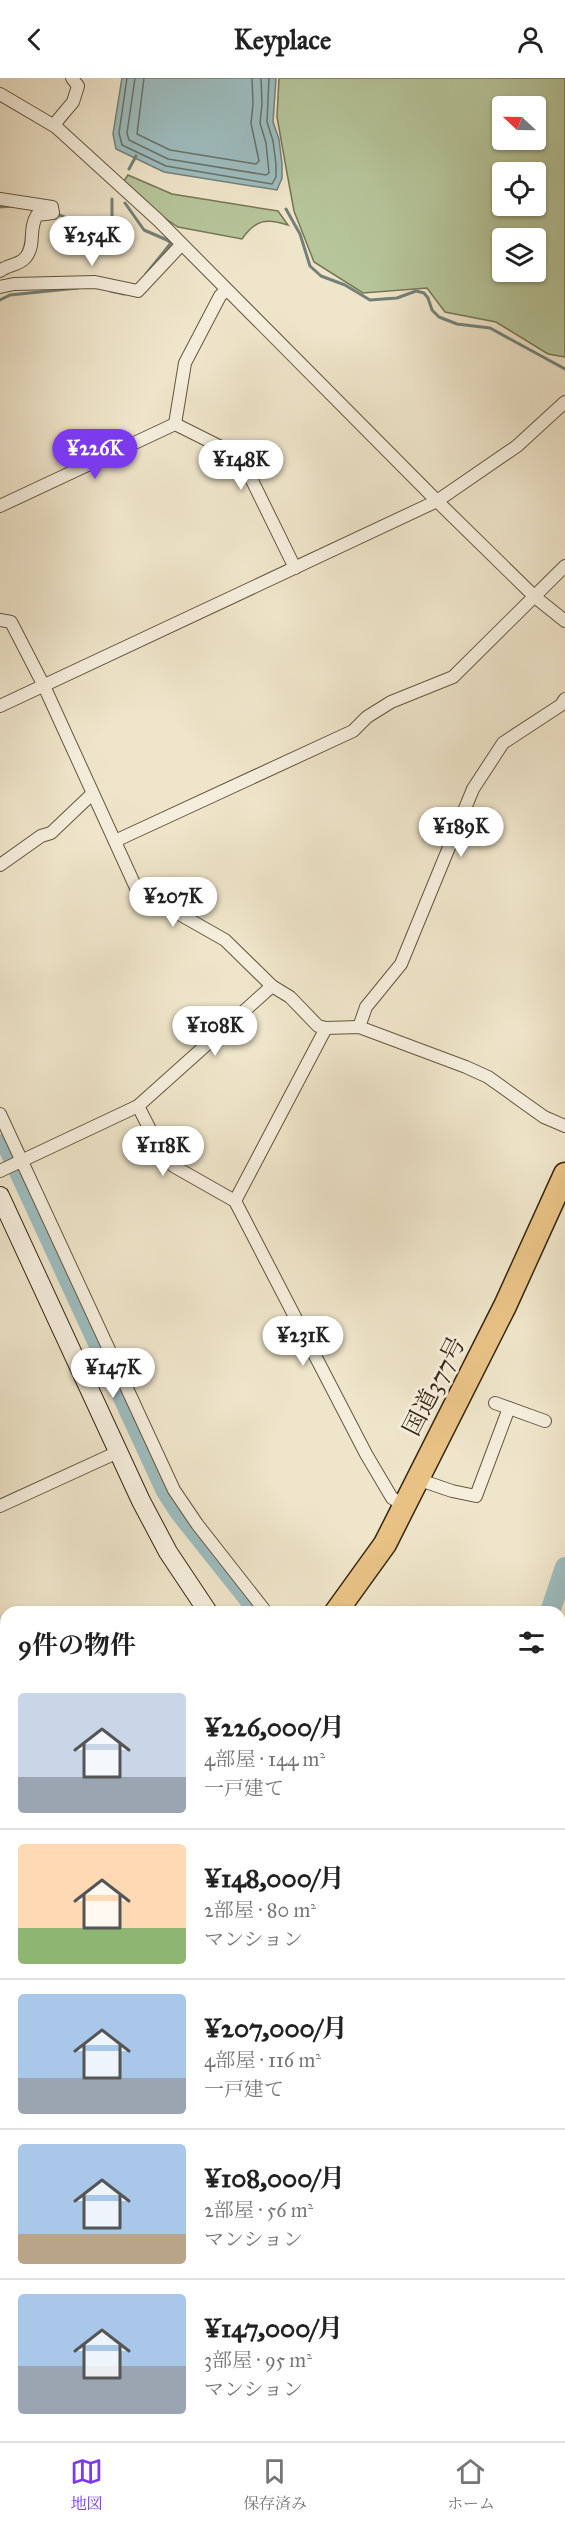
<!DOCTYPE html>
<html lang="ja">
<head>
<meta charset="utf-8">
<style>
	body { margin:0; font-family:"IM FELL Great Primer","Noto Serif JP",serif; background:#f6f6f6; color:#222; height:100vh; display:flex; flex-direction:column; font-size:22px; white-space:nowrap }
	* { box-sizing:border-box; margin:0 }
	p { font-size:20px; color:#767676 }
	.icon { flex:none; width:33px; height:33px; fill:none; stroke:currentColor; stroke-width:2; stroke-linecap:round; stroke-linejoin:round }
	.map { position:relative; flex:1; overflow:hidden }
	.drawer { position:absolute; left:0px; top:1528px; width:566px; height:836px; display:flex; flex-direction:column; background:#fff; border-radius:18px 18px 0 0; box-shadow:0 2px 4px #0004 }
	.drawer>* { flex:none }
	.needle { width:39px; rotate:292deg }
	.controls { position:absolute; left:492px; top:18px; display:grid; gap:12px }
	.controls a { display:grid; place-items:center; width:54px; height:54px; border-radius:6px; background:#fff; box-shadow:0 2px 4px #0004; font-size:30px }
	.price { position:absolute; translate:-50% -51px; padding:0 14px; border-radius:21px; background:#fff; color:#222; font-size:20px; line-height:39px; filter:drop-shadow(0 2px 3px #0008) }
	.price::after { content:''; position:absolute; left:50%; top:36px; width:18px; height:14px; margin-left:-9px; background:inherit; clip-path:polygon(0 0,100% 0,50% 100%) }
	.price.active { background:#7c3aed; color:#fff }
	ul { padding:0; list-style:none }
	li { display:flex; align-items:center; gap:18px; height:150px; padding:0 18px }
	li+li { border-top:2px solid #e0e0e0 }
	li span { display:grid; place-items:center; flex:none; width:168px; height:120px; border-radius:6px; color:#555 }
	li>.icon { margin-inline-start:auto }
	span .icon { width:72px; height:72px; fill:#fffc; stroke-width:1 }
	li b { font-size:26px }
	h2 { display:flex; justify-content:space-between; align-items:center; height:72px; padding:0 18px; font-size:26px }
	header { display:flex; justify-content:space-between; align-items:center; height:78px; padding:0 18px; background:#fff; font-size:27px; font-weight:700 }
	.tab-bar { display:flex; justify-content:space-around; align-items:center; height:84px; border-top:2px solid #e0e0e0; background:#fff; font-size:16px; color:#767676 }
	.tab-bar a { display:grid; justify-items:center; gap:3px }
	.tab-bar .active { color:#7c3aed }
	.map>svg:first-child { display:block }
</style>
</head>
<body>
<header><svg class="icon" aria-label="back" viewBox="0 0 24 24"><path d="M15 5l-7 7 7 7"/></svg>Keyplace<svg class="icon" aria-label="person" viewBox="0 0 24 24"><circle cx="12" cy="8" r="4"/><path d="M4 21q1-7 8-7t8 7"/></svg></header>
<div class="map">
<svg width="565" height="2363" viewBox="0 0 565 2363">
	<rect width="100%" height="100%" fill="#efe5ca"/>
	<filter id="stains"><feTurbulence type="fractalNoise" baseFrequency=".00333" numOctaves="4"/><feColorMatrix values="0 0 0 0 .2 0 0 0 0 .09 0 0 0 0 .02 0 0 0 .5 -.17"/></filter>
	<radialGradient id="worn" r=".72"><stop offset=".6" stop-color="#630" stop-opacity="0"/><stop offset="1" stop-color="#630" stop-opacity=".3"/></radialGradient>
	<g fill="#b6c59a" stroke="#767656" stroke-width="1.5" fill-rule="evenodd">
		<path d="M279,0H565V279L548,276L496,244L445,234L427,210L363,215L314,184L294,133L287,95L277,39ZM502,28H536V62H502ZM502,94H536V128H502ZM536,160V194H502V160Z"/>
		<path d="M128,97L172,116L278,133L288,147C267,140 256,141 242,161L178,149L163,139L124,103Z"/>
		<path d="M565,1623V1740L560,1733V1629Z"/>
		<path d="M565,1815V2020L560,2024V1842Z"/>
		<path d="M560,2116L565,2123V2298L560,2297Z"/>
		<path d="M288,2358H407L398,2363H296Z"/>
	</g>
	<path fill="#9dbdbf" stroke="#748179" stroke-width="1.5" d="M122,0H276L273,44L279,61L282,86V100L277,112L164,94L116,71L113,56Z"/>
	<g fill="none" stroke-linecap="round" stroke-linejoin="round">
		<g stroke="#6a7268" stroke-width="1.5">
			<path d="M127,0L119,55L122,67L166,88L272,106L276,99V86L273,63L267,44L269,0"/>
			<path d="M135,0L127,55L129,62L168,81L266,97L269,95L266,65L260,45L262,26L261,0"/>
			<path d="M144,0L137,56L170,72L256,86L259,83L251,45L253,26L252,0"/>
		</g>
		<g stroke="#748179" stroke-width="3">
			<path d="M129,91L136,78"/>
			<path d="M125,125L144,152L167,162L171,165L146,196"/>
			<path d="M0,129L13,128"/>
			<path d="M286,131L300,156L310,188L321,198L345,207L370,222L397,220L416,213L424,215L428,220L432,232L439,239L457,246L490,250L565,291"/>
			<path d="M57,136C74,143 96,154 112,140V121"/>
			<path d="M111,213L124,216"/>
			<path d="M0,222L10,217L78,210"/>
			<path d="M0,2060L6,2056"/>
		</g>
		<path stroke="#9dbdbf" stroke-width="12" d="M0,1062L162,1414L176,1436L254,1534"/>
		<g stroke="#9dbdbf" stroke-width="20">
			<path d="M550,1534L565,1489"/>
			<path d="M560,1599L565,1588"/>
			<path d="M0,2127L6,2124"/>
		</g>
		<defs>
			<g id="street">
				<path d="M0,16L56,49L158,142L437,423L535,519L565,543"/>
				<path d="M56,49L57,43L73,24L78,8L72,0"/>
				<path d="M0,121L52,129L53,135L37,137C28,151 36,166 26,179C19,188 8,186 0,193"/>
				<path d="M0,209L14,206L95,204L138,213L181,167"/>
				<path d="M175,346L225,371L246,390L295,490"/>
				<path d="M175,346L185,285L220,218L226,212"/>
				<path d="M0,428L175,346"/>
				<path d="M0,542L11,544L44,608L137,812L225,862L272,908L290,919L318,948L326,950L359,949L466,989L488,999L544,1039L565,1048"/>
				<path d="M0,628L437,423L517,368L565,324"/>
				<path d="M115,763L353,653L367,639L391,624L453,599L565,488"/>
				<path d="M0,787L41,758L51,755L92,716"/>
				<path d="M359,949L366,929L401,886L473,711L503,665L561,627L565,621"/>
				<path d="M138,1028L165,1081L175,1089L235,1123L366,1376L392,1420L404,1427"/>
				<path d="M0,1036L174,1412L197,1446L266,1534"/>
				<path d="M0,1093L138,1028L272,908"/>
				<path d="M235,1123L326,950"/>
				<path d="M495,1325L545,1343"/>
				<path d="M417,1401L452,1413L476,1418L509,1330"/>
				<path d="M0,1428L118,1374"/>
				<path d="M560,1726L565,1719"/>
				<path d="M0,2226L6,2232"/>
				<path d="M0,2266L6,2257"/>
				<path d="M268,2358L277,2363"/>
			</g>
			<path id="secondary" d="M0,1118L141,1423L168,1474L208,1534"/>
			<g id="highway">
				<path d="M336,1534L385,1466L505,1228L565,1096"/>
				<path d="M0,1789L6,1786"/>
			</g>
		</defs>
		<use href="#street" stroke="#65563f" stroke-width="14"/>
		<use href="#secondary" stroke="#372611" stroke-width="20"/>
		<use href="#highway" stroke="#372611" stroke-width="25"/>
		<use href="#street" stroke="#f5eedd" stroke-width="12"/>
		<use href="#secondary" stroke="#f5eedd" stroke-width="18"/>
		<use href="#highway" stroke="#e8c285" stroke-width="22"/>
	</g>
	<g text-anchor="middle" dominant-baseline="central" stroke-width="6" stroke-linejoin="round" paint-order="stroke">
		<g font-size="24" fill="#372611" stroke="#f5eedd">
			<text transform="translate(434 1308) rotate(-63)">国道377号</text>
		</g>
	</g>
	<rect width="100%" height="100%" filter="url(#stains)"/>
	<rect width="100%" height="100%" fill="url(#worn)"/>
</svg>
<div class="controls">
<a><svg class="needle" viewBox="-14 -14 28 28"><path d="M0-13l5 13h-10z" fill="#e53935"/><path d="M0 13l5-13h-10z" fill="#767676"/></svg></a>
<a><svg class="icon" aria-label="locate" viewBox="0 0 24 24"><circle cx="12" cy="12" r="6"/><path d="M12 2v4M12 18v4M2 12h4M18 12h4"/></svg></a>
<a><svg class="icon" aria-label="layers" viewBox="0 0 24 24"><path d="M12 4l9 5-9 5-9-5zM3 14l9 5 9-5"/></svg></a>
</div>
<b class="price" style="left:92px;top:189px">¥254K</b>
<b class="price active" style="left:95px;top:402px">¥226K</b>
<b class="price" style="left:241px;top:413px">¥148K</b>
<b class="price" style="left:461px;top:780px">¥189K</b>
<b class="price" style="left:173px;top:850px">¥207K</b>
<b class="price" style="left:215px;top:979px">¥108K</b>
<b class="price" style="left:163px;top:1099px">¥118K</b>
<b class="price" style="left:303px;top:1289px">¥231K</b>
<b class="price" style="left:113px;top:1321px">¥147K</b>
<section class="drawer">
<h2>9件の物件<svg class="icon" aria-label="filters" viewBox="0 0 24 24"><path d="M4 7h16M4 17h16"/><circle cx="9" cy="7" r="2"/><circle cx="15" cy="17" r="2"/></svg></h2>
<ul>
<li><span style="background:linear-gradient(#c9d6e8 70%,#9aa5b1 0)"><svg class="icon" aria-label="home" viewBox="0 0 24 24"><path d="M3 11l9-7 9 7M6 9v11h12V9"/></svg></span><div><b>¥226,000/月</b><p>4部屋 · 144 m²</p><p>一戸建て</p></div></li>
<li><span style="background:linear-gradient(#ffd9b3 70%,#8fb573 0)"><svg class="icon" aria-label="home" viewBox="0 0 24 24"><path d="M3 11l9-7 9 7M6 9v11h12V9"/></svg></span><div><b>¥148,000/月</b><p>2部屋 · 80 m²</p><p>マンション</p></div></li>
<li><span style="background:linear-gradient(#a9c7e8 70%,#9aa5b1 0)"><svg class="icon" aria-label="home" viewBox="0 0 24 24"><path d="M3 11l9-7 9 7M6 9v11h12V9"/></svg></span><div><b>¥207,000/月</b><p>4部屋 · 116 m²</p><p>一戸建て</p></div></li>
<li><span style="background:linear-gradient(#a9c7e8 75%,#b9a48a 0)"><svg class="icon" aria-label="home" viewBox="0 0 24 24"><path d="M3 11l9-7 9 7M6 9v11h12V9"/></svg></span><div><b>¥108,000/月</b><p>2部屋 · 56 m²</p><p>マンション</p></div></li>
<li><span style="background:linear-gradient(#a9c7e8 60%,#9aa5b1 0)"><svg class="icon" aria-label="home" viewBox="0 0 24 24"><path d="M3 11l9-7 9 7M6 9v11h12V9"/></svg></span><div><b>¥147,000/月</b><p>3部屋 · 95 m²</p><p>マンション</p></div></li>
</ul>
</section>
</div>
<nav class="tab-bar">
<a class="active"><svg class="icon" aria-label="map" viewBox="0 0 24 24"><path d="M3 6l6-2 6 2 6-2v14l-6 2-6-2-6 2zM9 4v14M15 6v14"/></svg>地図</a>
<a><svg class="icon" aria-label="saved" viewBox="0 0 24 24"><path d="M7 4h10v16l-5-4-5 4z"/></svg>保存済み</a>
<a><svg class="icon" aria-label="home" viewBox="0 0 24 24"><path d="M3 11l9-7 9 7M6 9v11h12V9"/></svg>ホーム</a>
</nav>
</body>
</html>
